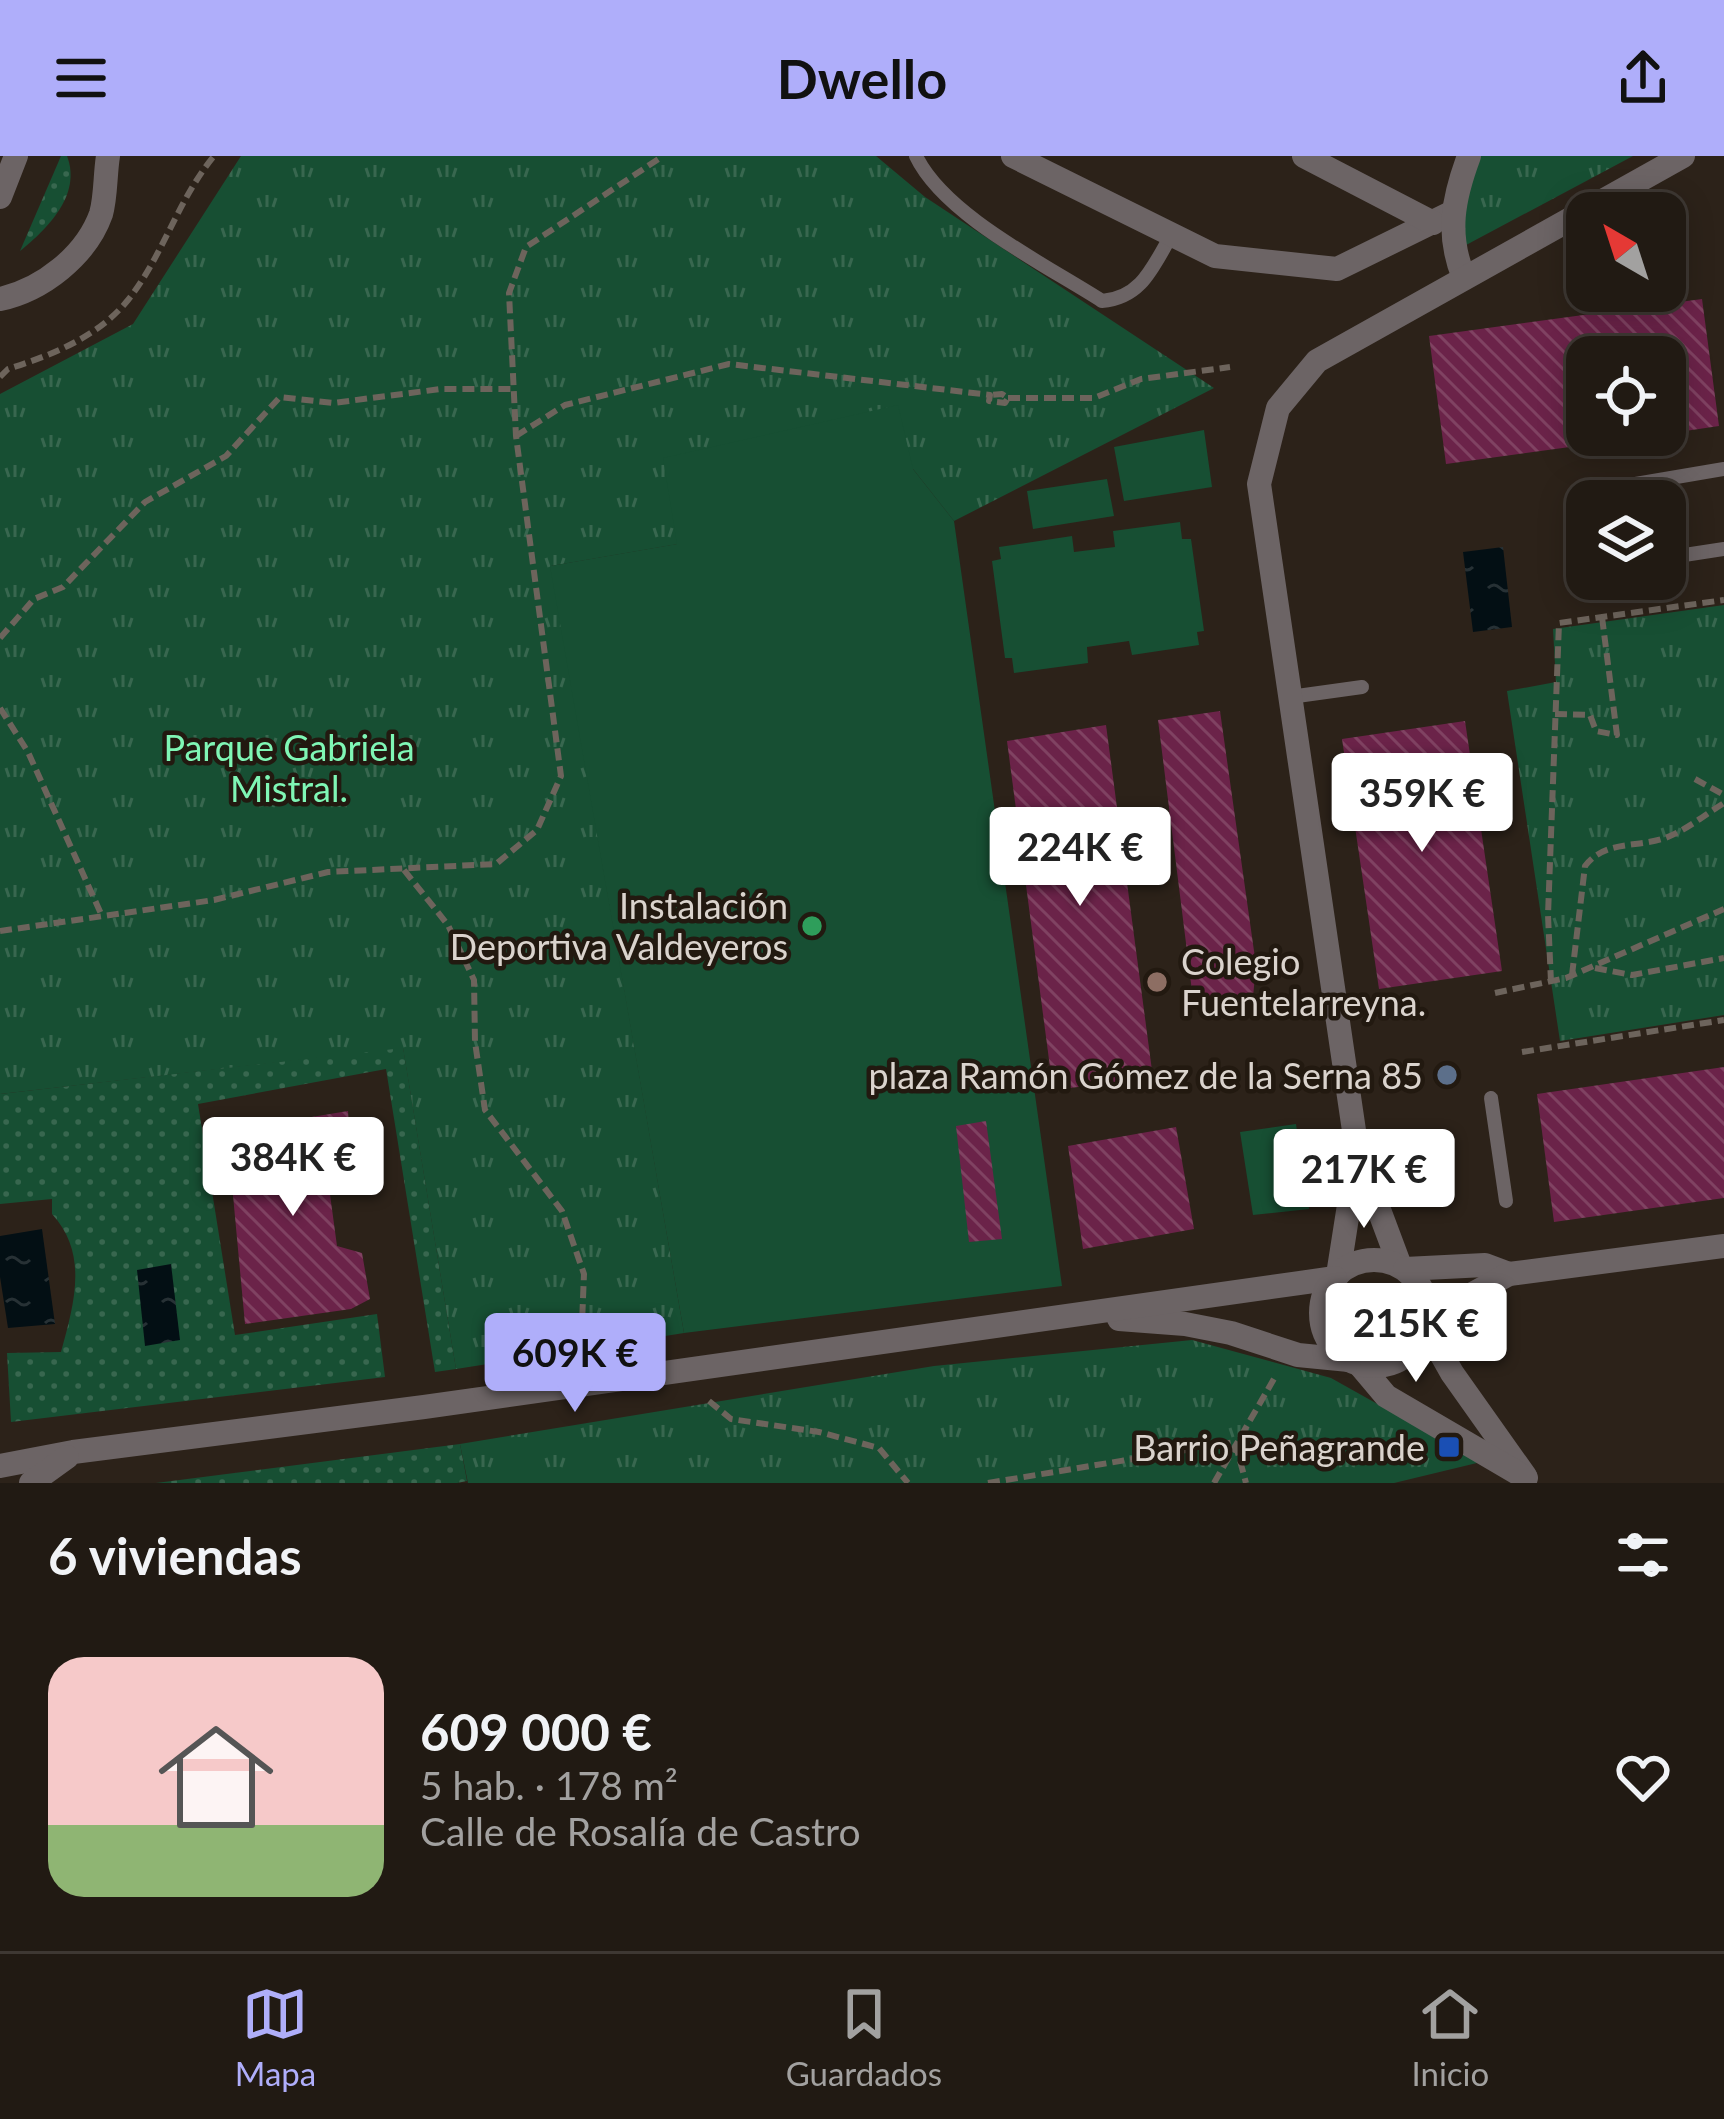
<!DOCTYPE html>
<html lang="es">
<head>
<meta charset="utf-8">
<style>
	body { margin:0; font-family:Lato,sans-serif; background:#29231c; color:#f1f3f6; height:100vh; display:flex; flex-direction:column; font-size:45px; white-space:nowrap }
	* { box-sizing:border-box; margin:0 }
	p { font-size:39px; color:#a2a1a0 }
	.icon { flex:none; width:66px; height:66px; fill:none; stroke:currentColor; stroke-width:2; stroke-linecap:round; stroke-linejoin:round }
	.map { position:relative; height:1327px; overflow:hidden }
	.details { display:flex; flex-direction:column; background:#211a13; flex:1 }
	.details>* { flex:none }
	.needle { width:78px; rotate:321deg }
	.fabs { position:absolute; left:1566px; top:36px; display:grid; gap:24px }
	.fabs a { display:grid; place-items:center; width:120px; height:120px; border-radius:24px; background:#211a13; box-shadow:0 6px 30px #0003,0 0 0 3px #3e3833; font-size:60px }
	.price { position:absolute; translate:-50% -102px; padding:0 27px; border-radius:12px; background:#fff; color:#222; font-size:39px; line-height:78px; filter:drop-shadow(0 3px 6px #0008) }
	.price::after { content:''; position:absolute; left:50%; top:72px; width:36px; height:27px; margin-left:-18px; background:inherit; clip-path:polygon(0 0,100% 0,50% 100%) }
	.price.on { background:#afaefa; color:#111 }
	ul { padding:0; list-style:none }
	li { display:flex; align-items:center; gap:36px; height:300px; padding:0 48px }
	li span { display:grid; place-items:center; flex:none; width:336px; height:240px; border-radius:36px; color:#555 }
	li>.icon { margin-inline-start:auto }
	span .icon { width:144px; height:144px; fill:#fffc; stroke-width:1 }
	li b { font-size:51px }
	h2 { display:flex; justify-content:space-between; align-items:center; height:144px; padding:0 48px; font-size:51px }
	header { display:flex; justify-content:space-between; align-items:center; height:156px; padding:0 48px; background:#afaefa; color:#111; font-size:54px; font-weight:700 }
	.tabs { display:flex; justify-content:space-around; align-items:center; height:168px; border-top:3px solid #3e3833; background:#211a13; font-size:33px; color:#a2a1a0 }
	.tabs a { display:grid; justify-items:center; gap:6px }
	.tabs .on { color:#afaefa }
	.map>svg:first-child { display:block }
</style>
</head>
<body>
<header><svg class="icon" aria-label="menu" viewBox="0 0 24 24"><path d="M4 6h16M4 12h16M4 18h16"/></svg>Dwello<svg class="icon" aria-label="share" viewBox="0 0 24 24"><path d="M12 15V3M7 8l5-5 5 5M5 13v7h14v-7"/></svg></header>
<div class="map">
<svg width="1724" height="1327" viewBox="0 0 1724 1327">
	<defs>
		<pattern id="grass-dots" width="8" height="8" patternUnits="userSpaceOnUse" patternTransform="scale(3)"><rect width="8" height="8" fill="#174f33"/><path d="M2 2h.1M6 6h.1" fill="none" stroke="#38674f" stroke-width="1.8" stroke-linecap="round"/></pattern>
		<pattern id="park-tufts" width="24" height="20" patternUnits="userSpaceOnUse" patternTransform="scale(3)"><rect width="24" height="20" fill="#174f33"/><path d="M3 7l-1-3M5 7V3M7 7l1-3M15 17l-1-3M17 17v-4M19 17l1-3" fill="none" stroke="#38674f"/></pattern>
		<pattern id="water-ripples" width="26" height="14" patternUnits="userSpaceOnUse" patternTransform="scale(3)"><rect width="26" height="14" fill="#030f14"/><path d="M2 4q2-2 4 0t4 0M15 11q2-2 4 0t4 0" fill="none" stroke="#273135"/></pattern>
		<pattern id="building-back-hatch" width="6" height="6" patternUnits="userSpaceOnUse" patternTransform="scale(3)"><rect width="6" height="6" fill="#6b2349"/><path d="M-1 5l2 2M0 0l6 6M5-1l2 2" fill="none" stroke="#804262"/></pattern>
	</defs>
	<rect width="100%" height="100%" fill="#2c2219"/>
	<g fill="url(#grass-dots)">
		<path d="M61,0H67C82,39 47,73 20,95Z"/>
		<path d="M403,891L456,1213L435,1216L386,913L198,948L235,1179L377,1158L385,1221L11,1266L7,1197L61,1196C74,1148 89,1098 52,1058V1043L0,1048V938Z"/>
		<path d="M460,1288L467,1325L457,1327H156Z"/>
	</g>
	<g fill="url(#park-tufts)">
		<path d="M241,0H876L925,41L1214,232L954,365L913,313L664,302L678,388L551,410L684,1177L456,1213L403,892L0,938V238L133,168Z"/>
		<path d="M1469,0H1633L1453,96Z"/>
		<path d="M1724,449V859L1560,885L1507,535L1556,526L1553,473Z"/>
		<path d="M1192,1184L1331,1222L1481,1306L1394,1327H468L460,1288L934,1210Z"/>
	</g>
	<g fill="#174f33">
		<path d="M898,249L913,313L954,365L1062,1130L684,1177L550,410L677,388L663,302Z"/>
		<path d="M1204,274L1212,331L1124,345L1114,291Z"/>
		<path d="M1107,323L1114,360L1033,373L1027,335Z"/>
		<path d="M1180,366L1182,383H1191L1204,475L1197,476L1199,489L1132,499L1129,485L1087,491L1088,507L1014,517L1012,502H1005L992,405L1001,403L999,391L1072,380L1074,396L1115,391L1113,375Z"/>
		<path d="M1296,968L1309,1053L1253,1059L1240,976Z"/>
	</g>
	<g fill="url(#water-ripples)">
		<path d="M1503,391L1512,471L1473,476L1463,396Z"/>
		<path d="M42,1073L55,1168L8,1172L0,1121V1080Z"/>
		<path d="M171,1108L180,1184L145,1190L137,1114Z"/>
	</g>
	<g fill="url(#building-back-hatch)">
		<path d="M1702,143L1719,270L1665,278V201H1587V279L1636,282L1446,308L1429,180Z"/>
		<path d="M1220,555L1256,809L1253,841L1230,858L1216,855L1204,844L1193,843L1158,564Z"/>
		<path d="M1465,565L1502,815L1379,833L1342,583Z"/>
		<path d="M1106,569L1153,922L1053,934L1007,585Z"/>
		<path d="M1724,911V1042L1554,1066L1537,938Z"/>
		<path d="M348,955L351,999L329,1031L337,1090L362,1097L370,1143L351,1153L245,1168L227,975Z"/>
		<path d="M986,965L1002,1083L969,1086L956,970Z"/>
		<path d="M1176,971L1194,1073L1083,1093L1068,990Z"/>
	</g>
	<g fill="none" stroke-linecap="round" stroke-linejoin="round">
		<g stroke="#6d645c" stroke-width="6" stroke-dasharray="12 6" stroke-linecap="butt">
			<path d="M0,221L8,213C52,199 98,181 128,144C163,100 177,45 214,0"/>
			<path d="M1008,242H1094L1141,223L1230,211"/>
			<path d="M516,280L565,249L729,208L990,239L989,245L1005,247L1008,242L1002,238L990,239"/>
			<path d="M0,482L34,443L63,431L145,346L226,300L280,241L333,247L441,233H514"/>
			<path d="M0,552L28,596L102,760"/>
			<path d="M1555,558L1590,559L1596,575L1617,579L1602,461"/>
			<path d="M1695,623L1724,639"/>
			<path d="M404,714L448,769L474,824L475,886L485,954L562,1055L584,1118L581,1192"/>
			<path d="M0,775L214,744L328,716L496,708L537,674L561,620L516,280L509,137L526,91L663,0"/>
			<path d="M1595,812L1632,819L1724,802"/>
			<path d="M1572,819L1585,710C1605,684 1636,692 1665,682C1685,675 1706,658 1724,647"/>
			<path d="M1551,826L1548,759L1559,467L1724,444"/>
			<path d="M1495,837L1566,822L1724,753"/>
			<path d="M1522,896L1724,864"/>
			<path d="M709,1245L731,1263L819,1276L879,1292L908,1327"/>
			<path d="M988,1327L1235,1286L1246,1327"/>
			<path d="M1214,1327L1275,1221"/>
		</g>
		<g stroke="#6c6465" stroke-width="14">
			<path d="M916,0C944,59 1046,109 1102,145C1142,142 1153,110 1172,78"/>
			<path d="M1595,345L1606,333L1724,313"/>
			<path d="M1587,356L1583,372L1587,388"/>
			<path d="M1665,402L1724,393"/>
			<path d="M1290,541L1362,531"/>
			<path d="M1491,942L1506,1045"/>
		</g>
		<g stroke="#6c6465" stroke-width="24">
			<path d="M1013,0L1215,100L1337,113L1451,57"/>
			<path d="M1304,0L1433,67"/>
			<path d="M1464,122C1446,78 1453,43 1469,0"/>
			<path d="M0,143C42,134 86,100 101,58C106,41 105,18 108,0"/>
			<path d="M1400,1110L1357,995L1259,328L1278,252L1317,205L1683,0"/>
			<path d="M1338,1119L1357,998"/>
			<path d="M1426,1171L1452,1217L1525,1320"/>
			<path d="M1359,1208L1386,1240L1526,1322"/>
		</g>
		<g stroke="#6c6465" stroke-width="24">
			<path d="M0,41L16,0"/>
			<circle cx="1374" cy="1157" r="53"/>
			<path d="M1405,1113L1485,1109L1509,1118"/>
			<path d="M1119,1163L1185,1168L1231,1177L1298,1199L1349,1204"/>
			<path d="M1427,1163L1509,1118L1724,1090"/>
			<path d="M0,1310L73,1296L424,1251L1335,1122"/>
			<path d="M31,1327L67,1301"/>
		</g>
	</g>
	<circle fill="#2e9e5b" stroke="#221910" stroke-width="4.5" cx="812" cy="770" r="12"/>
	<circle fill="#8d6e63" stroke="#221910" stroke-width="4.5" cx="1157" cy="826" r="12"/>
	<circle fill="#5c6f8a" stroke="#221910" stroke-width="4.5" cx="1447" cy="919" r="12"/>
	<rect fill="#1a4fb4" stroke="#221910" stroke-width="4.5" x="1437" y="1279" width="24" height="24" rx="6"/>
	<g text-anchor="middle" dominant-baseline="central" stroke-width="9" stroke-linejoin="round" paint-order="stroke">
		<g font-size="36" fill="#7ff6b5" stroke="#221910">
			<text x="289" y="591">Parque Gabriela<tspan x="289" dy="41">Mistral.</tspan></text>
		</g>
		<g font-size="36" fill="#dad3cd" stroke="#221910" text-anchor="end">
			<text x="788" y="749">Instalación<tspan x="788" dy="41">Deportiva Valdeyeros</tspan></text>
			<text x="1181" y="805" text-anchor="start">Colegio<tspan x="1181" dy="41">Fuentelarreyna.</tspan></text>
			<text x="1423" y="919">plaza Ramón Gómez de la Serna 85</text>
			<text x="1425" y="1291">Barrio Peñagrande</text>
		</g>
	</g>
</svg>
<div class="fabs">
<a><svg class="needle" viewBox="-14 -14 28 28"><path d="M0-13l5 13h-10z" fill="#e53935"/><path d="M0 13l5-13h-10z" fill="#a2a1a0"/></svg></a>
<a><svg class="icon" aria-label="locate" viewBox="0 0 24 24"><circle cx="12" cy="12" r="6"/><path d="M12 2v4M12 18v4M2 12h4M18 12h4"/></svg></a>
<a><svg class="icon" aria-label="layers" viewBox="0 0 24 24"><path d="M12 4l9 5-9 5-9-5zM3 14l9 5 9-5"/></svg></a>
</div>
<b class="price" style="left:1422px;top:699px">359K €</b>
<b class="price" style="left:1080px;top:753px">224K €</b>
<b class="price" style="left:293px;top:1063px">384K €</b>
<b class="price" style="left:1364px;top:1075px">217K €</b>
<b class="price" style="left:1416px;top:1229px">215K €</b>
<b class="price on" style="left:575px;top:1259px">609K €</b>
</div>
<section class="details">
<h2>6 viviendas<svg class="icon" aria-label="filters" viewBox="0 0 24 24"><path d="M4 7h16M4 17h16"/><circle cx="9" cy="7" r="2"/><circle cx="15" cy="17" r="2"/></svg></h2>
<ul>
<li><span style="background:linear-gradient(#f6c9c9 70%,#8fb573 0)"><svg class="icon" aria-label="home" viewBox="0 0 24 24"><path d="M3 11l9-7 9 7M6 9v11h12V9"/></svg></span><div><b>609 000 €</b><p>5 hab. · 178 m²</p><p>Calle de Rosalía de Castro</p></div><svg class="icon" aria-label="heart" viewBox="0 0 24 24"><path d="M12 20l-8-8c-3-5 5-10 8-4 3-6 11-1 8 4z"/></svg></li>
</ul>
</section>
<nav class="tabs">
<a class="on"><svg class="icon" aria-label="map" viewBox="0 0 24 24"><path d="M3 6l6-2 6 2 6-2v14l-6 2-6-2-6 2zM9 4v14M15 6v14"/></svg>Mapa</a>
<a><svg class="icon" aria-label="saved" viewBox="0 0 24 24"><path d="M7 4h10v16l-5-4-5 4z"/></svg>Guardados</a>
<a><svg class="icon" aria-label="home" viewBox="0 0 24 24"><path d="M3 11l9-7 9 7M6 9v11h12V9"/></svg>Inicio</a>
</nav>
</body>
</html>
